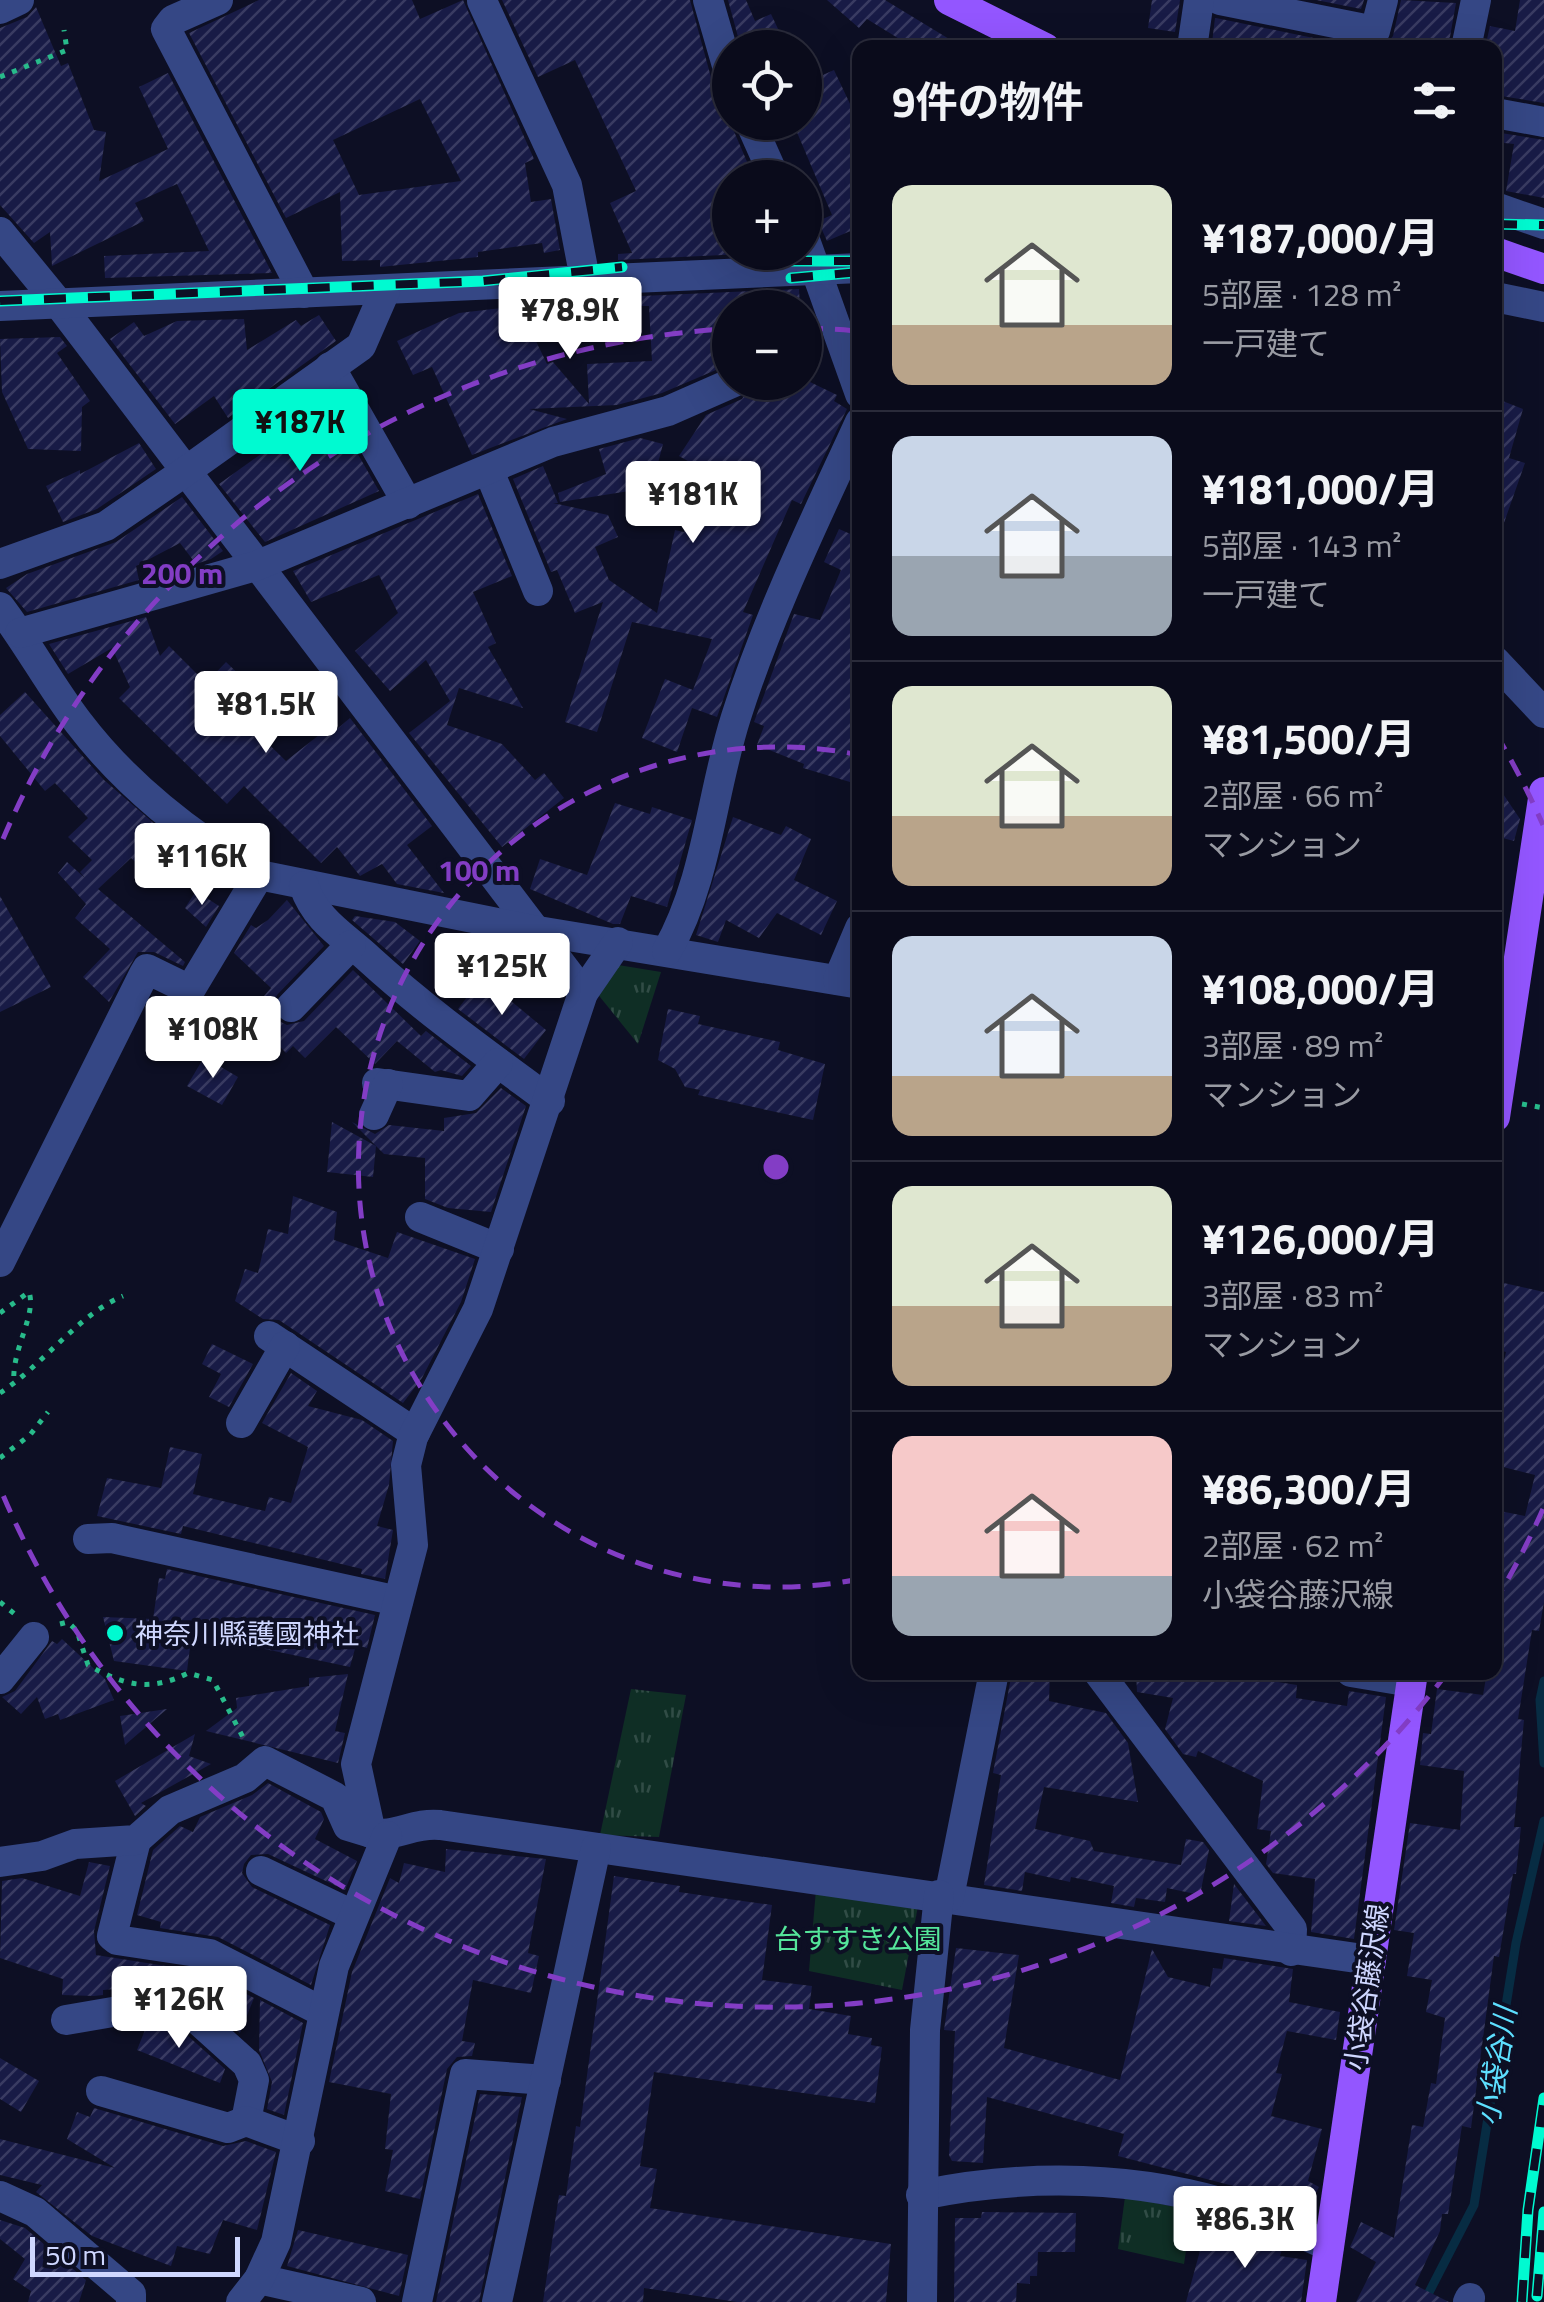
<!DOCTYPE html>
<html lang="ja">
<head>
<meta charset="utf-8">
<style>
	body { margin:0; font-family:"Titillium Web","Noto Sans JP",sans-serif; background:#131424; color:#f1f3f6; height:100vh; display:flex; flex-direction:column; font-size:38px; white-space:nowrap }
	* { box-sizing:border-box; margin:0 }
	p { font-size:32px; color:#999ba3 }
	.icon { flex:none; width:55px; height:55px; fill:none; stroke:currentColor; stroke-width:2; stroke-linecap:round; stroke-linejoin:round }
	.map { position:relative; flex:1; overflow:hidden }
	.side { position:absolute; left:852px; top:40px; width:650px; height:1640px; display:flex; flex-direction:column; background:#0a0b1b; border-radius:20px; box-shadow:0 10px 40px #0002,0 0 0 2px #2a2b3a }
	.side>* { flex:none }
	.buttons { position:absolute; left:712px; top:30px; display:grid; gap:20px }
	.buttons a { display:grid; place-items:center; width:110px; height:110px; border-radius:50%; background:#0a0b1b; box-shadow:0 10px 40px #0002,0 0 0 2px #2a2b3a; font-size:50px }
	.scale { position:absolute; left:30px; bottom:25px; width:210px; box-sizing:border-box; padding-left:10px; border:5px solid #cfd7ff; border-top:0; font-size:28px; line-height:35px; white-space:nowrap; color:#cfd7ff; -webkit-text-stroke:8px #0d0f24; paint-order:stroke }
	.price { position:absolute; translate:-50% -85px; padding:0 22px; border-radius:10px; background:#fff; color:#222; font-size:32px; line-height:65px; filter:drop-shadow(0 2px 5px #0008) }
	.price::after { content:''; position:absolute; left:50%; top:60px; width:30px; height:22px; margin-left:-15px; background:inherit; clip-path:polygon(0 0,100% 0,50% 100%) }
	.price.active { background:#00fad1; color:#111 }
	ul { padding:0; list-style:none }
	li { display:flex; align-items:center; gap:30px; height:250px; padding:0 40px }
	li+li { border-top:2px solid #2a2b3a }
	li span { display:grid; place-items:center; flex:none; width:280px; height:200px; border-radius:20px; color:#555 }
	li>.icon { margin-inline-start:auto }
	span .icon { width:120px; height:120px; fill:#fffc; stroke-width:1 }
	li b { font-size:42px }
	h2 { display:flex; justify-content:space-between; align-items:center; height:120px; padding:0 40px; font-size:42px }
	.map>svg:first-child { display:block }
</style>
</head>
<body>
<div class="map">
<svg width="1544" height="2302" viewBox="0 0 1544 2302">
	<defs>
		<pattern id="grass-tufts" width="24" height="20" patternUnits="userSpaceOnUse" patternTransform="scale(2.5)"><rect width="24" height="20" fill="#0f2e25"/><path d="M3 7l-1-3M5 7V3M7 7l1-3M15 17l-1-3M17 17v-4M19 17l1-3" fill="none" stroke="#314c46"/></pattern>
		<pattern id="building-hatch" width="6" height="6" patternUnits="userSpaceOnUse" patternTransform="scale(2.5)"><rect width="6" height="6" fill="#181b46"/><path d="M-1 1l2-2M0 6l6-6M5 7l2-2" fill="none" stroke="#393b62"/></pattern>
	</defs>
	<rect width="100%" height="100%" fill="#0d0f24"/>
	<g fill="url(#grass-tufts)">
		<path d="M618,965L661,972L638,1044L596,992Z"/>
		<path d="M631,1689L686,1695L659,1837L600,1835Z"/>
		<path d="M816,1890L918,1906L902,1990L809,1971Z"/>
		<path d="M1125,2197L1192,2210L1184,2264L1118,2249Z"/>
	</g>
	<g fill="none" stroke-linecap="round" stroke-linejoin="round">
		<g stroke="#072c43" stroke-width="9">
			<path d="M1544,1681L1540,1700L1544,1763"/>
			<path d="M1424,2302L1474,2205L1516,1943L1544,1821"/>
		</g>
	</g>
	<g fill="url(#building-hatch)" fill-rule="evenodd">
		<path d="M259,0H412L420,19L463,0L534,159L525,163L531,202L551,199L560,250L544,253L542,243L478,252V257L380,267V260L342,261L340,192L286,218L189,33ZM420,99L461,181L359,195L333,140Z"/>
		<path d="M502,0H690L712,81L728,94L730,122L754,178H730V252H786L618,260V254L632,253L610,203L636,191L575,60L538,77Z"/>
		<path d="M728,0H746L755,21L771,14L787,48H741Z"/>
		<path d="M827,0H885L964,48H914L867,19L859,28Z"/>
		<path d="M1152,0H1180L1175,32L1148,28Z"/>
		<path d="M1316,0H1364L1361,9Z"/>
		<path d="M1401,0L1456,3L1448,48H1383L1393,36Z"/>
		<path d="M1520,0H1544V103L1495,95V48H1485L1490,26L1515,31Z"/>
		<path d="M36,7L61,66L68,63L94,130L106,132L99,181L168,149L139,87L168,73L272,273L105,278L104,256L209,251L177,184L135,203L144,221L52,266L50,232L34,243L0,205V28L27,17Z"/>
		<path d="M1215,18H1216L1362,48H1235L1212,43Z"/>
		<path d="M834,70L860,125V227L827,241L818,221L832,215L796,130L778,138L771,122H805V83Z"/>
		<path d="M1495,132L1544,140V198L1506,191L1514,144L1495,142Z"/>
		<path d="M799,289L800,308H730V364L662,393L617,405L529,409L567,419L472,455L432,367L413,375L397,341L459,313L519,306L547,364L553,362L589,404L587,364L652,361L649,306H624L625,298L619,297Z"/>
		<path d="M319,315L336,341L228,418L214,396L175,424L110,339L134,322L144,336L177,321L244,319L247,350L296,320L301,326Z"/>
		<path d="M60,337L67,346L57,353L90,401L82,407L81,451L28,449L2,392L0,339Z"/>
		<path d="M753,382H810L837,395L834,401L847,409L801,504L792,500L743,612L753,615L717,717L692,708L677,752L642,738L665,679L693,690L712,639L632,622L597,732L565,722L603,602L575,613L557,570L551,572L513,479L543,466L558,503H553L608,515L618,537L595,547L609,580L657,613L675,530L684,532L702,469L679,456L706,415L742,399Z"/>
		<path d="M324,395L379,491L265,542L219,484L265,451L259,442Z"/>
		<path d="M1495,398L1523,409L1509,458L1525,463L1498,540Z"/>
		<path d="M640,438L663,444L657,467L637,461L642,489L560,502L558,493L606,474L599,449Z"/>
		<path d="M139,443L156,469L97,509L63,522L46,486L80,470V474Z"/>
		<path d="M478,494L512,576L473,592L496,643L488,647L523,708L459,688L447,725L502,744L535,780L544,773L564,798L502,847L409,733L450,701L426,660L390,691L355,651L398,613L379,575L311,602L293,571Z"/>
		<path d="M182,497L223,551L211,559L196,564L180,543L136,566L139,580L27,612L6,588L27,574L116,542Z"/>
		<path d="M860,525V715L849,752L860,756V785L803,768L804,764L757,745L764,726L754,722L794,614L820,620L841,570L824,562L839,529L855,536Z"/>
		<path d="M146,617L160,656L169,646L206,683L226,662L254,689L249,694L270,714L254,730L286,761L333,724L337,729L350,718L432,826L407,845L444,893L397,884L382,864L360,876L337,847L321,863L244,786L227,804L119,698L130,687L112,648L68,674L49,644Z"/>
		<path d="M25,692L104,780L186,851L157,882L131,858L98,889L185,962L183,966L154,952H138L109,1002L83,977L110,949L75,918L86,904L58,873L67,862L85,878L80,872L92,860L68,837L88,818L55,783L45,791L0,736V715Z"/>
		<path d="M1495,782L1520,819L1514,841L1495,836Z"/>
		<path d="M615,803L650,814L652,807L692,820L667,907L631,896L620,924H613L530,889L540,859L587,875Z"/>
		<path d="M733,817L781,835L786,826L811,839L794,880L837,901L821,935L777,913L759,938L726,920L718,942L696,935Z"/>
		<path d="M196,891L219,906L206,927L185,908Z"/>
		<path d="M0,896L51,987L0,1012Z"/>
		<path d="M287,900L324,946L277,995L273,1003L277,1020L287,1025L304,1021L353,970L421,1036L426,1031L471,1066L462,1076L441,1070L435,1072L397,1041L375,1064L336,1027L305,1058L293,1046L286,1053L248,1014L271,988L234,953L251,925L256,928L268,920Z"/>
		<path d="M355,916L395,922L420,941L403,964L352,920Z"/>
		<path d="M482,977L546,1030L524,1059L458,1009Z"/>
		<path d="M668,1009L700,1016L698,1024L780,1042L778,1050L825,1064L813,1120L698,1095L700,1090L685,1087L675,1069L658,1060Z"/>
		<path d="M204,1057L238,1077L222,1105L187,1086Z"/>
		<path d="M501,1088L526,1106L491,1212L448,1208L425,1199V1158L384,1154L352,1122L375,1134L389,1125L444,1131V1118L476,1113Z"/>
		<path d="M332,1122L376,1146L373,1177L327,1172Z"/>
		<path d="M293,1196L337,1212L334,1240L388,1258L397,1232L475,1259L461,1302L422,1378L403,1403L279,1320L263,1319L235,1301L245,1269L258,1273L268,1229L288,1234Z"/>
		<path d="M1495,1281L1544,1292V1602L1539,1631L1532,1630L1518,1719L1524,1720L1514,1827H1521L1516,1874H1513L1499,1957L1494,1956L1471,2128L1462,2126L1448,2214H1442L1440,2231L1415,2285L1449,2302H1356L1376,2262L1350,2247L1361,2222L1394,2238L1412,2125L1423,2127L1431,2083L1436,2084L1445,2018L1426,2012L1432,1980L1407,1976L1414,1933L1394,1930L1410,1823L1460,1830L1464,1771L1420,1765L1423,1733L1431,1734L1437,1689L1483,1695L1487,1672H1495V1510L1525,1516L1535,1475L1495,1465V1398L1506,1352L1495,1349Z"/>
		<path d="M212,1344L253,1364L229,1407L209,1397L221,1374L202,1364Z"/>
		<path d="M291,1373L317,1391L308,1406L362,1420L393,1441L389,1485L377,1526L393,1530L385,1579L361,1574L362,1569L183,1526L181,1534L97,1516L107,1478L161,1488L170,1447L202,1454L193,1494L265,1511L269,1497L291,1503L308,1447L262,1423Z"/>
		<path d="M167,1569L375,1615L367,1648L356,1645L350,1667L246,1645L248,1634L193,1624L187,1671L114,1661L103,1617L153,1619L159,1578L165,1579Z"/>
		<path d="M62,1639L105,1679L114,1700L60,1720L58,1714L45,1719L37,1697L21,1714L2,1697L15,1691L52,1641L57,1644Z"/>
		<path d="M1012,1672H1050L1049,1701L1106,1713L1128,1743L1138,1802L1044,1787L1035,1829L1090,1841L1094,1851L1181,1865L1186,1839L1203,1842L1209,1850L1200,1895L1167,1888L1165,1902L1136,1898L1134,1907L1111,1903L1114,1886L1071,1877L1070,1882L1025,1872L1022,1891L984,1885L1001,1775L993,1773Z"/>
		<path d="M1136,1672H1216L1297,1685L1296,1698L1347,1706L1349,1691L1386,1697L1354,1939L1311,1932L1315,1879L1273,1873L1266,1864L1271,1831L1257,1829L1263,1781L1198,1751L1196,1757L1183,1754L1165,1729L1173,1698L1137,1692Z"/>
		<path d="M348,1674L335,1731L345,1733L338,1763L206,1731L237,1708L236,1698L309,1686V1678Z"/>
		<path d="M167,1709L125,1745L120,1716Z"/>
		<path d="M195,1734L189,1756L211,1764L141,1803L146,1806L135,1816L115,1781Z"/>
		<path d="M268,1783L321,1812L324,1819L315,1839L357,1861L345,1890L268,1854L251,1855L244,1864L242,1873L252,1887L330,1925L311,1985L218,1937L160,1928L161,1922L137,1915L153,1850L180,1826L193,1832L200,1817L252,1795Z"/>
		<path d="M446,1849L546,1859L528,1953L539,1956L531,1993L473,1980L462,2041L475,2043L472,2056L457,2057L447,2069L420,2199L385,2191L393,2150L385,2149L391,2094L329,2082L352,1972L390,1878L399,1883L404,1863L445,1872Z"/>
		<path d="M89,1862L110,1866L94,1931L96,1955L204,1972L254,1998L240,2033L200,1997L171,1985L103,1990V1995L94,1996L62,1995L63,1979L0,1958L2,1881L22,1878L80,1896Z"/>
		<path d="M614,1876L680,1886L679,1892L772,1905L762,1980L812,1986L809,2009L851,2016L848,2034L872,2038L871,2045L882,2047L875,2103L654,2072L640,2166L657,2169L650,2208L891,2244L886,2302H737L644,2288L643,2302H543L559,2195L566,2196L576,2126L580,2127Z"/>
		<path d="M1234,1884L1266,1926L1229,1921Z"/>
		<path d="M956,1948L1019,1955L1004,2048L1120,2080L1152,1949L1168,1977L1210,1987L1213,1968L1222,1969L1224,1958L1293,1969L1289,2002L1340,2012L1336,2040L1287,2031L1276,2073L1282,2074L1271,2116L1322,2129L1308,2181L1319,2187L1304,2214L1268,2195L1118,2156L1124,2134L987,2097L983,2163L952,2161L949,2155L955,2031L944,2030Z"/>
		<path d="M260,2000L303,2023L284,2115L267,2109L272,2082L259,2050Z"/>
		<path d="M163,2022L178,2027L225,2069L220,2083L137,2050L147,2025Z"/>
		<path d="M0,2058L39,2081L21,2112L0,2099Z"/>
		<path d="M480,2094L522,2097L479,2302H436Z"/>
		<path d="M94,2108L223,2146L246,2141L276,2152L257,2230L223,2220L210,2254L177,2246L171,2266L92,2236L36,2192L42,2185L0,2175V2139L115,2168L67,2139L77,2112L90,2117Z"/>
		<path d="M982,2212L1076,2213L1075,2252H1038L1037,2276H1030V2284L1017,2283L1016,2302H954L955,2218H981Z"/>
		<path d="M0,2220L25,2228L86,2280L79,2302H28L31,2291L13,2279L25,2259L0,2239Z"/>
		<path d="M1207,2225L1283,2246L1280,2256L1307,2260L1301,2302H1186Z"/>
		<path d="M298,2230L408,2255L399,2296L287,2266Z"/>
	</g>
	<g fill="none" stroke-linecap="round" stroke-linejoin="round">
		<g stroke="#28bb8b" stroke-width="5" stroke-dasharray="5 8" stroke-linecap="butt">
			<path d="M0,77L67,50L64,30"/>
			<path d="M1522,1104L1544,1108"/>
			<path d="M0,1313L29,1292C37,1315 11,1350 14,1383"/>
			<path d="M0,1393C43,1365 79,1314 123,1296"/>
			<path d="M0,1458L30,1435L48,1412"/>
			<path d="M0,1602L17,1616"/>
			<path d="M60,1624L68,1622L77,1631L88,1665C125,1686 150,1692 188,1673L213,1680L246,1743"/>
		</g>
		<g stroke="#354785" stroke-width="30">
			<path d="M218,0L173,20L166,29L304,293"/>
			<path d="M708,0L730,76"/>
			<path d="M1220,0L1375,31L1383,0"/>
			<path d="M482,1L567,185L585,279"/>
			<path d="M0,9L19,0"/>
			<path d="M1192,48L1199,0"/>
			<path d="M1466,48L1476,0"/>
			<path d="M1495,113L1544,122"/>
			<path d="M750,122L775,178"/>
			<path d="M1495,207L1544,224"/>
			<path d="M0,232L59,304L583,993"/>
			<path d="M805,240L860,394"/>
			<path d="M1495,297L1544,307"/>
			<path d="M0,306L860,268"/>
			<path d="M330,367L408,504"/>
			<path d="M489,471L538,591"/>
			<path d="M0,564L106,526L186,471L361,346L385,291"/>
			<path d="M0,607C28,644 50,685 78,722C125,784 192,838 259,875L532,930L860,984"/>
			<path d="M20,633L256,566L553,442L668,411L734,382"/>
			<path d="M1495,661L1544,713"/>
			<path d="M304,886C316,921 343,935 369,959C426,1011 488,1055 550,1101"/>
			<path d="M667,951C708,878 711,795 736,717C768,616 816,518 860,422"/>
			<path d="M838,980L860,928"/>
			<path d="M291,1007L351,945"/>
			<path d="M377,1083L469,1096L498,1063"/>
			<path d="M374,1115L388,1084"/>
			<path d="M420,1217L499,1249"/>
			<path d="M0,1262L144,974L147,969L190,990L259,875"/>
			<path d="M269,1336L415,1433"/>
			<path d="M241,1423L285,1346"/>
			<path d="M88,1539L112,1538L398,1601"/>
			<path d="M1098,1672L1292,1929L1291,1951"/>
			<path d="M1351,1672L1411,1682"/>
			<path d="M0,1679L34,1637"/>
			<path d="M371,1833C395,1838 414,1822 440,1825L1370,1960"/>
			<path d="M136,1840L112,1936L117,1940L210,1954L323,2012"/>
			<path d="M0,1862L42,1856L75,1844L136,1840L170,1810L245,1778L265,1761L335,1797L348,1826L371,1833L356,1764L413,1545L406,1465L413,1437L478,1309L583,993L618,942"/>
			<path d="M261,1871L353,1915"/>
			<path d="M949,1897L994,1672"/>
			<path d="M66,2020L165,2003L188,2011L247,2064L254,2080L246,2121"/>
			<path d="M101,2091L228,2128L246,2121L300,2141"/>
			<path d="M921,2195C1027,2173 1139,2175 1243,2209C1272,2219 1301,2234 1329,2246"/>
			<path d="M0,2196L35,2212L131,2294V2302"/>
			<path d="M259,2279L361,2302"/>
			<path d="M241,2302L259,2279L276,2242L334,1966L387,1836"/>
			<path d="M417,2302L465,2074L546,2080"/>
			<path d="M497,2302L596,1848"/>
			<path d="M922,2302L925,2030L939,1895"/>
			<path d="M1468,2302L1470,2298"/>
		</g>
		<g stroke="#9356ff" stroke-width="30">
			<path d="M949,0L1045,48"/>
			<path d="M1495,252L1544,269"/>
			<path d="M1495,1117L1544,792"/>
			<path d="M1321,2302L1413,1672"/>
		</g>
		<defs>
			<g id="rail">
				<path d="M1495,224L1544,225"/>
				<path d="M790,261H860"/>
				<path d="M791,278L860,272"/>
				<path d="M528,285H622"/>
				<path d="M0,301L483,281L622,267"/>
				<path d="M1537,2296L1544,2212"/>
				<path d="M1522,2302L1528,2210L1544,2098"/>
			</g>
		</defs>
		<use href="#rail" stroke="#00fad1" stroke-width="11"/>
		<use href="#rail" stroke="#0d0f24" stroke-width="8" stroke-dasharray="22" stroke-linecap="butt"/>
	</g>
	<g fill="none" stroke="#833dc5" stroke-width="5" stroke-dasharray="18 12">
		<path d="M860 1579A420 420 0 1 1 860 755"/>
		<path d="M1543 1509A840 840 0 0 1 1496 1600M1447 1673A840 840 0 0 1 3 1495M3 839A840 840 0 0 1 725 329M805 328A840 840 0 0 1 857 331M1496 734A840 840 0 0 1 1543 825"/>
	</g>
	<circle fill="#00fad1" stroke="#0d0f24" stroke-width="4" cx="115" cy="1633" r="10"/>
	<g text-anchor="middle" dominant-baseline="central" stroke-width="8" stroke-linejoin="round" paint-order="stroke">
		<g font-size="28" fill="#cfd7ff" stroke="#0d0f24" text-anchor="start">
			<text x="135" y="1633">神奈川縣護國神社</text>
		</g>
		<g font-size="28" fill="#55e69b" stroke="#0d0f24">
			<text x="858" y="1938">台すすき公園</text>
		</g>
		<g font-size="28" fill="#cfd7ff" stroke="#0d0f24">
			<text transform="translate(1366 1987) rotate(-82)">小袋谷藤沢線</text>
		</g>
		<g font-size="30" font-style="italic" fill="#5ddfff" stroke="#0d0f24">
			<text transform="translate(1496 2066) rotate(-81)">小袋谷川</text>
		</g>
	</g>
	<circle cx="776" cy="1167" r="15" fill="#833dc5" stroke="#0d0f24" stroke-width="5"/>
	<g font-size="30" text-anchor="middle" font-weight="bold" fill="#833dc5" stroke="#0d0f24" stroke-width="8" stroke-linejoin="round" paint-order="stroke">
		<text x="182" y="584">200 m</text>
		<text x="479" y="881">100 m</text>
	</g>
</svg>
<div class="buttons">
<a><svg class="icon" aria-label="locate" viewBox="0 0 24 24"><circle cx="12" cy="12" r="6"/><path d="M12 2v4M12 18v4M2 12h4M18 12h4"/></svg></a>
<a>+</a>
<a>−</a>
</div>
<div class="scale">50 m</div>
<b class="price" style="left:570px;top:362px">¥78.9K</b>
<b class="price active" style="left:300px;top:474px">¥187K</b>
<b class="price" style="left:693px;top:546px">¥181K</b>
<b class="price" style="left:266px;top:756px">¥81.5K</b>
<b class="price" style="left:202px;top:908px">¥116K</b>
<b class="price" style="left:502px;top:1018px">¥125K</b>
<b class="price" style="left:213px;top:1081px">¥108K</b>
<b class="price" style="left:179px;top:2051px">¥126K</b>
<b class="price" style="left:1245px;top:2271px">¥86.3K</b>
<section class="side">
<h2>9件の物件<svg class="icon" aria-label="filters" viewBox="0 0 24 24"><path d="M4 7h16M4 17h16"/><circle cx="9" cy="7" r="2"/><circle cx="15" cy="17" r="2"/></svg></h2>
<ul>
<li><span style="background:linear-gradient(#dfe7d0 70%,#b9a48a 0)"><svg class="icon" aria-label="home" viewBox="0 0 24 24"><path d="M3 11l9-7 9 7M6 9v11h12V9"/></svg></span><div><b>¥187,000/月</b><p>5部屋 · 128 m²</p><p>一戸建て</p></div></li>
<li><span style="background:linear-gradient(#c9d6e8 60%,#9aa5b1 0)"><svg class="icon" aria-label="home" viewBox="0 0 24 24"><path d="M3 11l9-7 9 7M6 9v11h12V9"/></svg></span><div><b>¥181,000/月</b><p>5部屋 · 143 m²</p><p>一戸建て</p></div></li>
<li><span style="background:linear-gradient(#dfe7d0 65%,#b9a48a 0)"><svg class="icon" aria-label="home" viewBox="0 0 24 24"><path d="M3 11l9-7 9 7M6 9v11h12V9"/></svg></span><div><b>¥81,500/月</b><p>2部屋 · 66 m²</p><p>マンション</p></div></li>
<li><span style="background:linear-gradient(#c9d6e8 70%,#b9a48a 0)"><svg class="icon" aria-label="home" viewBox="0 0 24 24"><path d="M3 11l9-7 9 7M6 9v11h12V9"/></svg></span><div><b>¥108,000/月</b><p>3部屋 · 89 m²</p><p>マンション</p></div></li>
<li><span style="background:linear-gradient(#dfe7d0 60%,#b9a48a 0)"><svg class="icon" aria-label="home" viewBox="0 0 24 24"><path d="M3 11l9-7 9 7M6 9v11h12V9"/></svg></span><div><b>¥126,000/月</b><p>3部屋 · 83 m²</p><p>マンション</p></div></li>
<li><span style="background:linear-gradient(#f6c9c9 70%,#9aa5b1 0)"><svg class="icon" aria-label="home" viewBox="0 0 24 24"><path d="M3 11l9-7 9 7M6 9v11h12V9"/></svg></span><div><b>¥86,300/月</b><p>2部屋 · 62 m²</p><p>小袋谷藤沢線</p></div></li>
</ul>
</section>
</div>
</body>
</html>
